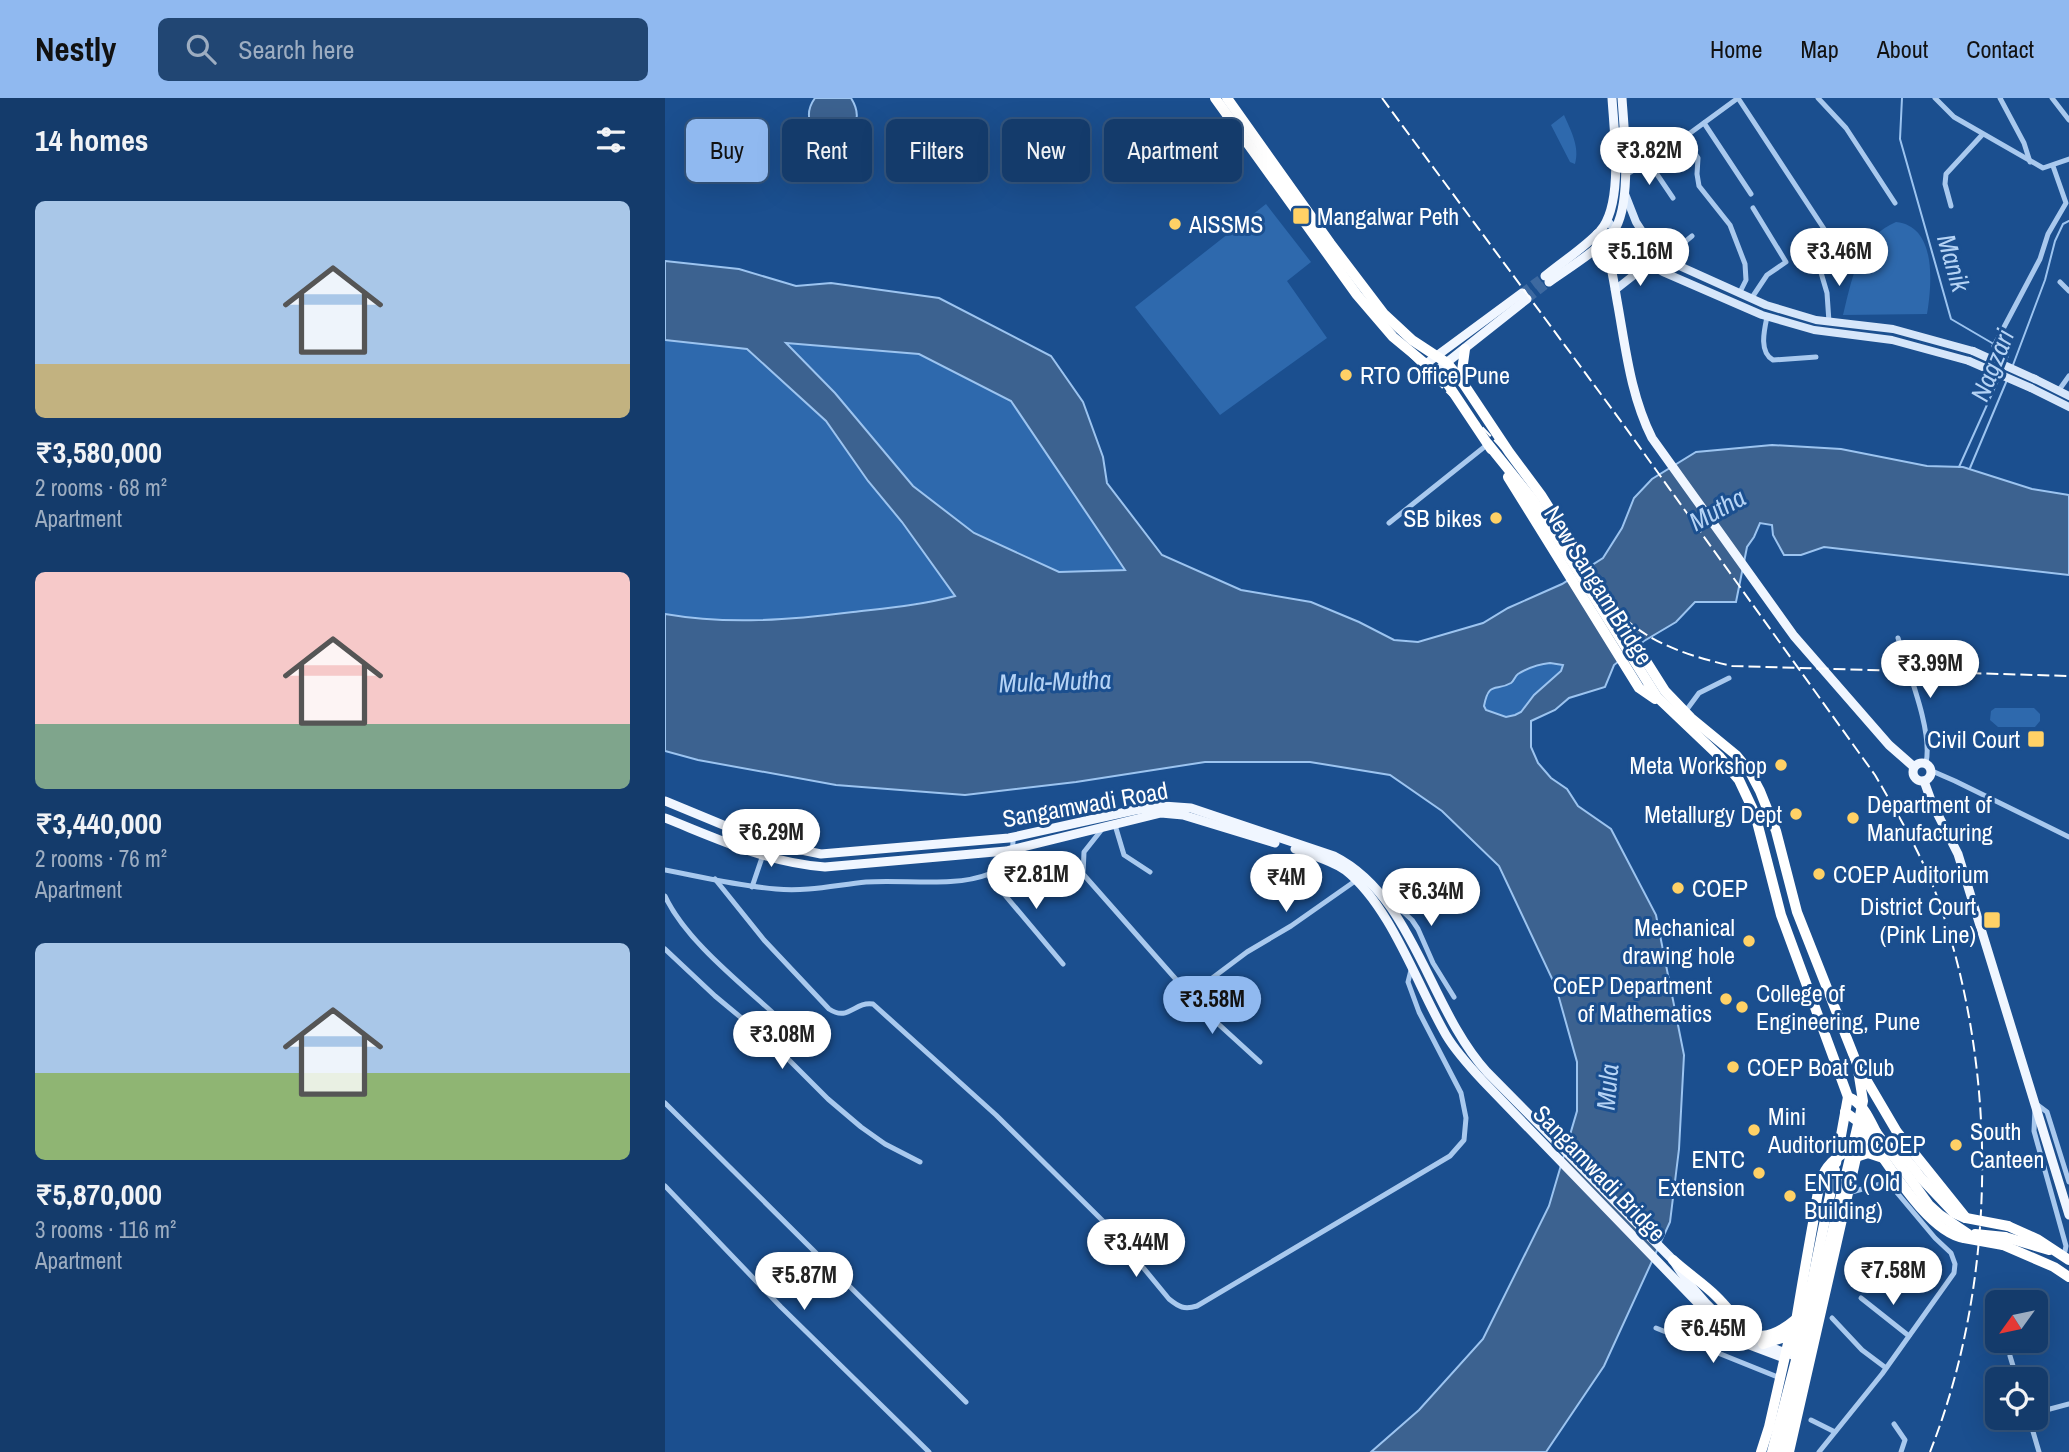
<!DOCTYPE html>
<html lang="en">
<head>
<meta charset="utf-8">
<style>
	body { margin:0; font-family:"Archivo Narrow",sans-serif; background:#214673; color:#f1f3f6; height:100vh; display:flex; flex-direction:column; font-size:26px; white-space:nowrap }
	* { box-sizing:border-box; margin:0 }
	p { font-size:23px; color:#9dadc1 }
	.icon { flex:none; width:38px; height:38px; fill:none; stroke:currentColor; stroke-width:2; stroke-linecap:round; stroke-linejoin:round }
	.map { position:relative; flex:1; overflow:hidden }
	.side { display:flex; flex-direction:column; background:#143b6b; width:665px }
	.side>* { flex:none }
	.guide { position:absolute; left:21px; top:21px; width:665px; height:63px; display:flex; gap:14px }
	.needle { width:46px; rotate:237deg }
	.buttons { position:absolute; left:1320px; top:1192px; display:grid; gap:14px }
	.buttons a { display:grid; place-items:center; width:63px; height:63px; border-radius:10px; background:#143b6b; box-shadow:0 7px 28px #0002,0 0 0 2px #33557e; font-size:35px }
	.price { position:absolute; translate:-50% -60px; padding:0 16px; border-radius:24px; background:#fff; color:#222; font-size:23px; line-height:46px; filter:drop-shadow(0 2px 4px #0008) }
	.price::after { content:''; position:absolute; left:50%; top:42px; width:21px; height:16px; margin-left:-10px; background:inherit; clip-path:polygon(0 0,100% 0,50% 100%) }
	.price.current { background:#90b9f0; color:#111 }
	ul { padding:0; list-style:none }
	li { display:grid; align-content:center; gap:14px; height:371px; padding:0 35px }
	li span { display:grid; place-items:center; height:217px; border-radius:10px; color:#555 }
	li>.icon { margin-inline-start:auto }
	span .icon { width:126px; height:126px; fill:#fffc; stroke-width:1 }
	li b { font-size:30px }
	h2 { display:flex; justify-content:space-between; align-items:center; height:84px; padding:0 35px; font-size:30px }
	.tag { padding:0 24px; border-radius:10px; background:#143b6b; box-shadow:0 7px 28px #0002,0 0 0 2px #33557e; font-size:24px; line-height:63px }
	.tag.current { background:#90b9f0; color:#111 }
	header { display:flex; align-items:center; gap:42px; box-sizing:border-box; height:98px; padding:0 35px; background:#90b9f0; color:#111 }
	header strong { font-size:33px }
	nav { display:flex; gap:38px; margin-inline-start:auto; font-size:24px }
	.search { width:490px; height:63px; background:#214673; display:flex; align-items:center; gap:18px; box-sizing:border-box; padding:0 24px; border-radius:10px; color:#9dadc1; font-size:26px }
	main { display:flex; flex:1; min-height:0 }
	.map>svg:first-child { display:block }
</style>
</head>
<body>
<header>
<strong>Nestly</strong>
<div class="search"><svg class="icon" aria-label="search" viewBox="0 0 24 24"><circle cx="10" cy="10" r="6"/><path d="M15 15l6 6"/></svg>Search here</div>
<nav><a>Home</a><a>Map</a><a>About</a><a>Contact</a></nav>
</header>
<main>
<section class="side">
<h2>14 homes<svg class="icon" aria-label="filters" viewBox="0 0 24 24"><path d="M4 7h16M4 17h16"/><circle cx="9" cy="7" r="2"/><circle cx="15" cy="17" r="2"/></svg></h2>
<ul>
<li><span style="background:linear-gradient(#a9c7e8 75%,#c2b280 0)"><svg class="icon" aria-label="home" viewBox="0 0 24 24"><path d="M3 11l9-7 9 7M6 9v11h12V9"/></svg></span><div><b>₹3,580,000</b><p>2 rooms · 68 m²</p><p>Apartment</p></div></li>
<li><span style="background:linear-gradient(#f6c9c9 70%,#7fa58c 0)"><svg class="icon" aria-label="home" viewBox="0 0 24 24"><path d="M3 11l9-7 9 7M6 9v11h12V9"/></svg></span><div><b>₹3,440,000</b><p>2 rooms · 76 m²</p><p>Apartment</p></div></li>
<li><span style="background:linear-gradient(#a9c7e8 60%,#8fb573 0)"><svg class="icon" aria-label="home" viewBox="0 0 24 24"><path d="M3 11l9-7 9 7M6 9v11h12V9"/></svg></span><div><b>₹5,870,000</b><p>3 rooms · 116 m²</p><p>Apartment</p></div></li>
</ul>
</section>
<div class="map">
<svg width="1404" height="1354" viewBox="0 0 1404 1354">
	<rect width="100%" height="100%" fill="#1b4f8f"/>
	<g fill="#2e69ad">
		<path d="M899,17C906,33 915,49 910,66L905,64L886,27Z"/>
		<path d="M601,106L646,164L622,183L662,240L555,317L470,209Z"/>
		<path d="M1231,124C1272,128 1267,186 1262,216L1178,217C1187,181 1193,140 1231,124Z"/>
		<path d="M0,242L82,251L161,323L203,383L237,424L290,498C195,516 96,532 0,516Z"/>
		<path d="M120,244L254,256L346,303L461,473L394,474L309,435L248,388L170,295Z"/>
		<path d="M875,565L898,567L897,573L869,597L856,614L850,617L841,619L821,612L819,608L821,596L829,589L845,585L852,577Z"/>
		<path d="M1330,610H1369L1375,616V623L1370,629H1333L1325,622L1326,613Z"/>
	</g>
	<g fill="#3c6290" stroke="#9cc4f0" stroke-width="2" fill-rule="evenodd">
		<path d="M150,0H186C191,8 194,17 190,26C176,58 127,32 150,0Z"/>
		<path d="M0,163L74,171L131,188L166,185L274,200L386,258L418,304L438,359L442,385L497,457L576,492L646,504L694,524L729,542L753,544L818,525L843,510L897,486L938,460L957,430L969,400L987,381L1031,354L1107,347L1176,351L1262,368L1298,369L1367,391L1404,397V477L1159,449L1136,457H1119L1108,437L1107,427L1095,425L1089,439L1082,449L1071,504H1030L1011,524L979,543L949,567L940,589L904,600L890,612L866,623V649L873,665L886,680L902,691L913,708L946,731L991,817L1019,957L1014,1051L1005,1124L939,1268L881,1354H706L754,1312L818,1241L884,1108L912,1013V964L891,889L834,768L777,713L725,677L645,664H540L411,684L300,697L171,687L33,662L0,653V516C63,527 125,522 188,514C222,510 257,507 290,498L237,424L203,383L161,323L82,251L0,242ZM121,245L254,256L346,303L460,472L394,474L309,435L248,388L170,295ZM885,565L898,567L896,573L869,597L856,614L850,617L841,619L821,612L819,608C824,582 831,594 846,585C849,583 850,578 853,576C863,570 874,566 885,565Z"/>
	</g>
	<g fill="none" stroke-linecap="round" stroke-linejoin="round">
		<g stroke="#9cc4f0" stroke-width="2">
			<path d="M1237,0L1235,41L1286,221L1327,245"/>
			<path d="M1332,248L1344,255L1341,263"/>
			<path d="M1348,267L1380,182L1390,143L1398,126L1404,123"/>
			<path d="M1294,369L1335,278"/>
			<path d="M1305,370L1342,282"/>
		</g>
		<g stroke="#3d69a0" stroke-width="9" stroke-dasharray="9 4.5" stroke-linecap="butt">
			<path d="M857,195L880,178"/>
			<path d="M862,201L884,184"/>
		</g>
		<g stroke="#a9c9ee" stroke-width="5">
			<path d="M1073,0L1167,143"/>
			<path d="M1153,0L1181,30L1230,105"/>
			<path d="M1270,0L1289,19L1378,70L1404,61"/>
			<path d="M1335,0L1359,45L1365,64"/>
			<path d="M1387,0L1404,22"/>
			<path d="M1039,25L1086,96"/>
			<path d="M1019,40L1033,60L1032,76L1034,88L1065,127L1080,166L1081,182L1074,196"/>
			<path d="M983,63L1008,100"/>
			<path d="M961,77L1006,49L1073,0"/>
			<path d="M1286,108L1280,86L1281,76L1317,37"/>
			<path d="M1152,161L1162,195L1164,224"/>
			<path d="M1003,164L1009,153L1027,138"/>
			<path d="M1395,184L1404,193"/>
			<path d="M1086,201L1102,177L1121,164L1088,110"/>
			<path d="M1102,219C1099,233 1094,254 1108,262L1151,259"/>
			<path d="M1329,248L1375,161L1383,136L1401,105L1388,68"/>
			<path d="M1394,292L1404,278"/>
			<path d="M724,425L823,346"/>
			<path d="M1233,540C1243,573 1268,633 1261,665"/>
			<path d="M1020,614L1034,595L1064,580"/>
			<path d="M1267,673L1290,683L1404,739"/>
			<path d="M450,727L459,757L485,774"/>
			<path d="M438,730L419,754L418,776L538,912L595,964"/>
			<path d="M0,772C37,779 74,788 111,791C142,794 171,787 201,784C239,781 289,790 324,776C341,769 349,757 348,740"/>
			<path d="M323,777L398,866"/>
			<path d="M50,781L99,842L164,911C184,924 189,903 208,906L331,1017L448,1133L504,1201C514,1209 519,1212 532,1208L785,1058L799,1042L801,1020L796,995L754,914L743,884L746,872"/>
			<path d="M87,789L102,745"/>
			<path d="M0,798C22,845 81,889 119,925L121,934L109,947"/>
			<path d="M721,798L747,822L753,831L768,865L789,899"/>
			<path d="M0,851L50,898L109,947L163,1001L196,1029L220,1046L255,1064"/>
			<path d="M520,891L538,887L582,854L626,828L693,781"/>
			<path d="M0,1005L301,1304"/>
			<path d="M1370,1005L1382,1014L1404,1084"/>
			<path d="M1370,1010L1369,1033L1401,1148L1400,1153L1394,1157"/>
			<path d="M0,1088L116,1209L264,1354"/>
			<path d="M1196,1200L1244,1238"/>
			<path d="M1167,1220L1197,1252L1221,1270"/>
			<path d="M991,1230L1115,1280"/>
			<path d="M1345,1258L1352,1281"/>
			<path d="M1370,1315L1404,1306"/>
			<path d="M1364,1320L1374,1354"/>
			<path d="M1146,1322L1170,1334"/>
			<path d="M1229,1326L1240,1342L1236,1354"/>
			<path d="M1154,1354L1217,1276L1289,1175L1290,1166L1286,1155L1270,1140L1223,1084L1183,1095"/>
		</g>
		<g stroke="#d6e6fa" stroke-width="8">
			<path d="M960,96L971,124L993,158"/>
			<path d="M942,122L950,132L979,152L1101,207L1151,222L1228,231L1308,253"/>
			<path d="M940,138L948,146L998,174L1097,217L1149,232L1227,242L1304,263"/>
			<path d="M950,192L983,166"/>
			<path d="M1370,281L1404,298"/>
			<path d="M1366,290L1404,309"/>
		</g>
		<g stroke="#f0f6ff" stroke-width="9">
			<path d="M932,136C947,158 948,182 953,208C961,253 966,298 987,340L1129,538L1224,647L1249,669"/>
			<path d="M880,178C898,163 919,150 935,133C959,106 949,34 947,0"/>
			<path d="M884,184C902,171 935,151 948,134C968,107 959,32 957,0"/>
			<path d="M762,265L857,195"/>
			<path d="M771,273L862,201"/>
			<circle cx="1257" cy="674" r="9"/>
			<path d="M1259,683L1267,705L1293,756L1404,1117"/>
			<path d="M0,703L102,745L156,756L344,740L470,712L498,708L526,710L669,758C749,798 764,911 822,974L1008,1162C1025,1190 1053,1222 1081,1239C1095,1247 1112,1252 1128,1257"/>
			<path d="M0,720C53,741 103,765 160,769L341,753L496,715L518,717L610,745"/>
			<path d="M630,751C646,757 666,762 680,772C726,808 752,887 781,937C791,954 805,969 818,983L1059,1232L1082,1246L1119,1260"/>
		</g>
		<g stroke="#fff" stroke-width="10">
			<path d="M550,0L692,197L728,239L780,282L826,351"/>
			<path d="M562,0L665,145L719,216L747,242L782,265L796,282L844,354L876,397L1000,593L1026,620L1071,657L1085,674L1095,693L1111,733L1132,814L1192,966L1232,1034L1301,1120"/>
			<path d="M798,285L797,273L800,251"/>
			<path d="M823,346L868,402L992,599L1054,658L1074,682L1090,716L1116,817L1183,999C1198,1005 1204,1020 1211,1034"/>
			<path d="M843,379L974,590L990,601"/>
			<path d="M1180,1014L1202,1030L1211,1034L1264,1107L1275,1117L1303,1136"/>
			<path d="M1202,1030L1204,1040C1225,1068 1263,1134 1299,1140"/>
			<path d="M1191,1059L1203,1055L1218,1060"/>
			<path d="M1171,1065L1183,999"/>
			<path d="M1256,1080L1289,1115L1300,1120"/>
			<path d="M1159,1088L1161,1080L1170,1072"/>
			<path d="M1343,1128L1372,1141L1404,1162"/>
			<path d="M1340,1139L1384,1152"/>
			<path d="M1338,1147L1389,1169L1404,1179"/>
			<path d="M1098,1246L1117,1240L1126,1233"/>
			<path d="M1096,1354L1104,1329L1126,1232"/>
			<path d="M1124,1354L1201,1016"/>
		</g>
		<g stroke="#fff" stroke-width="2" stroke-dasharray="12 5" stroke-linecap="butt">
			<path d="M548,0L589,58"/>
			<path d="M717,0L958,326L1210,677C1234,718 1258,759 1274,804C1334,976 1332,1185 1265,1354"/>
			<path d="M678,181C728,251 797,301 851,367C868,388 885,408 899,431C918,460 932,494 958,519C988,547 1028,559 1067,568L1404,578"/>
		</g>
		<g stroke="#d6e6fa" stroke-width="8">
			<path d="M1308,253L1370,281"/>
			<path d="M1304,263L1366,290"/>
		</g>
		<g stroke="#fff" stroke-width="10">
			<path d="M1301,1120L1343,1128"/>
			<path d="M1310,1136L1340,1139"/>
			<path d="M1299,1140L1338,1147"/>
			<path d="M1008,1162C1022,1175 1038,1185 1051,1198C1080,1226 1087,1258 1131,1221"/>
			<path d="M1131,1262L1128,1242C1134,1203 1141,1164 1148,1125C1151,1109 1152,1088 1160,1073C1168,1059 1185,1051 1200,1047C1227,1041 1242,1060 1256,1080"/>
			<path d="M1107,1354L1131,1262L1168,1083"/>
			<path d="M1115,1354L1194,1022L1198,1003L1192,966"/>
		</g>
	</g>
	<g fill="#ffd166" stroke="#1b4f8f" stroke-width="2.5">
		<rect x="627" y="109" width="18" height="18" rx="3.5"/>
		<circle cx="510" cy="126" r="7"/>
		<circle cx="681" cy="277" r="7"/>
		<circle cx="831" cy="420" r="7"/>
		<rect x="1362" y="632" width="18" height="18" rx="3.5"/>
		<circle cx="1116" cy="667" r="7"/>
		<circle cx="1131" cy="716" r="7"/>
		<circle cx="1188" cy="720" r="7"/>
		<circle cx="1154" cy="776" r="7"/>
		<circle cx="1013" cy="790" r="7"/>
		<rect x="1318" y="813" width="18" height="18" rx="3.5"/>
		<circle cx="1084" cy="843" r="7"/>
		<circle cx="1061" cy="901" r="7"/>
		<circle cx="1077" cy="909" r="7"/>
		<circle cx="1068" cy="969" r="7"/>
		<circle cx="1089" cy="1032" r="7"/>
		<circle cx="1291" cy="1047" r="7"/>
		<circle cx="1094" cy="1075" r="7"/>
		<circle cx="1125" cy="1098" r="7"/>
	</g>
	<g text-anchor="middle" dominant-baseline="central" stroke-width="6" stroke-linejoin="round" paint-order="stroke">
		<g font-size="24" fill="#fff" stroke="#1b4f8f" text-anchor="start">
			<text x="652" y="118">Mangalwar Peth</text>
			<text x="524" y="126">AISSMS</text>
			<text x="695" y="277">RTO Office Pune</text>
			<text x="817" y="420" text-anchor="end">SB bikes</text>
			<text x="1355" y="641" text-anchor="end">Civil Court</text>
			<text x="1102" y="667" text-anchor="end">Meta Workshop</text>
			<text x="1202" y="706">Department of<tspan x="1202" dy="28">Manufacturing</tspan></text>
			<text x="1117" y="716" text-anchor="end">Metallurgy Dept</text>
			<text x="1168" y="776">COEP Auditorium</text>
			<text x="1027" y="790">COEP</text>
			<text x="1311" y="808" text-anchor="end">District Court<tspan x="1311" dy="28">(Pink Line)</tspan></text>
			<text x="1070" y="829" text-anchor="end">Mechanical<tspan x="1070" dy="28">drawing hole</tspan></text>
			<text x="1047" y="887" text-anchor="end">CoEP Department<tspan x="1047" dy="28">of Mathematics</tspan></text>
			<text x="1091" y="895">College of<tspan x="1091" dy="28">Engineering, Pune</tspan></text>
			<text x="1082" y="969">COEP Boat Club</text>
			<text x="1103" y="1018">Mini<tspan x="1103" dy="28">Auditorium COEP</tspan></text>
			<text x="1305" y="1033">South<tspan x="1305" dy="28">Canteen</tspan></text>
			<text x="1080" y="1061" text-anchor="end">ENTC<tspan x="1080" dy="28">Extension</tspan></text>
			<text x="1139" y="1084">ENTC (Old<tspan x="1139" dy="28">Building)</tspan></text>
		</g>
		<g font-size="24" fill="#fff" stroke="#1b4f8f">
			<text transform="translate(934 487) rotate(58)">New Sangam Bridge</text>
			<text transform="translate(420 706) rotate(-10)">Sangamwadi Road</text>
			<text transform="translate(935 1075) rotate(46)">Sangamwadi Bridge</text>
		</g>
		<g font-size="26" font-style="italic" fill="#b5d3f5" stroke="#1b4f8f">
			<text transform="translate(1289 165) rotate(74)">Manik</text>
			<text transform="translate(1327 267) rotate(-68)">Nagzari</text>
			<text transform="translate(1052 411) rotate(-29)">Mutha</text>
			<text transform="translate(390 583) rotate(-2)">Mula-Mutha</text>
			<text transform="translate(942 989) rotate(-85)">Mula</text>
		</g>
	</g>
</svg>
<div class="buttons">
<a><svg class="needle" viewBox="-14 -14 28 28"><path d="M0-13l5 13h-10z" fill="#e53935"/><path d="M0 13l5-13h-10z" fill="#9dadc1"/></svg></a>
<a><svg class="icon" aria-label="locate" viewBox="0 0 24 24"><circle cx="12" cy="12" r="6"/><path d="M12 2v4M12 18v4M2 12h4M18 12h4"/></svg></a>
</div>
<b class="price" style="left:984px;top:89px">₹3.82M</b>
<b class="price" style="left:975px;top:190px">₹5.16M</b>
<b class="price" style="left:1174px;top:190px">₹3.46M</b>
<b class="price" style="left:1265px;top:602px">₹3.99M</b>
<b class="price" style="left:106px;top:771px">₹6.29M</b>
<b class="price" style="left:371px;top:813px">₹2.81M</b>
<b class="price" style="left:621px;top:816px">₹4M</b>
<b class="price" style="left:766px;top:830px">₹6.34M</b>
<b class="price current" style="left:547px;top:938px">₹3.58M</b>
<b class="price" style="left:117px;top:973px">₹3.08M</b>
<b class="price" style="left:471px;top:1181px">₹3.44M</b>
<b class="price" style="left:1228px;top:1209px">₹7.58M</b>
<b class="price" style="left:139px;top:1214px">₹5.87M</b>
<b class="price" style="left:1048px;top:1267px">₹6.45M</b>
<div class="guide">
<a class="tag current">Buy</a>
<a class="tag">Rent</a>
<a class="tag">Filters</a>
<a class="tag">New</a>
<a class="tag">Apartment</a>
</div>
</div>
</main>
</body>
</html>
